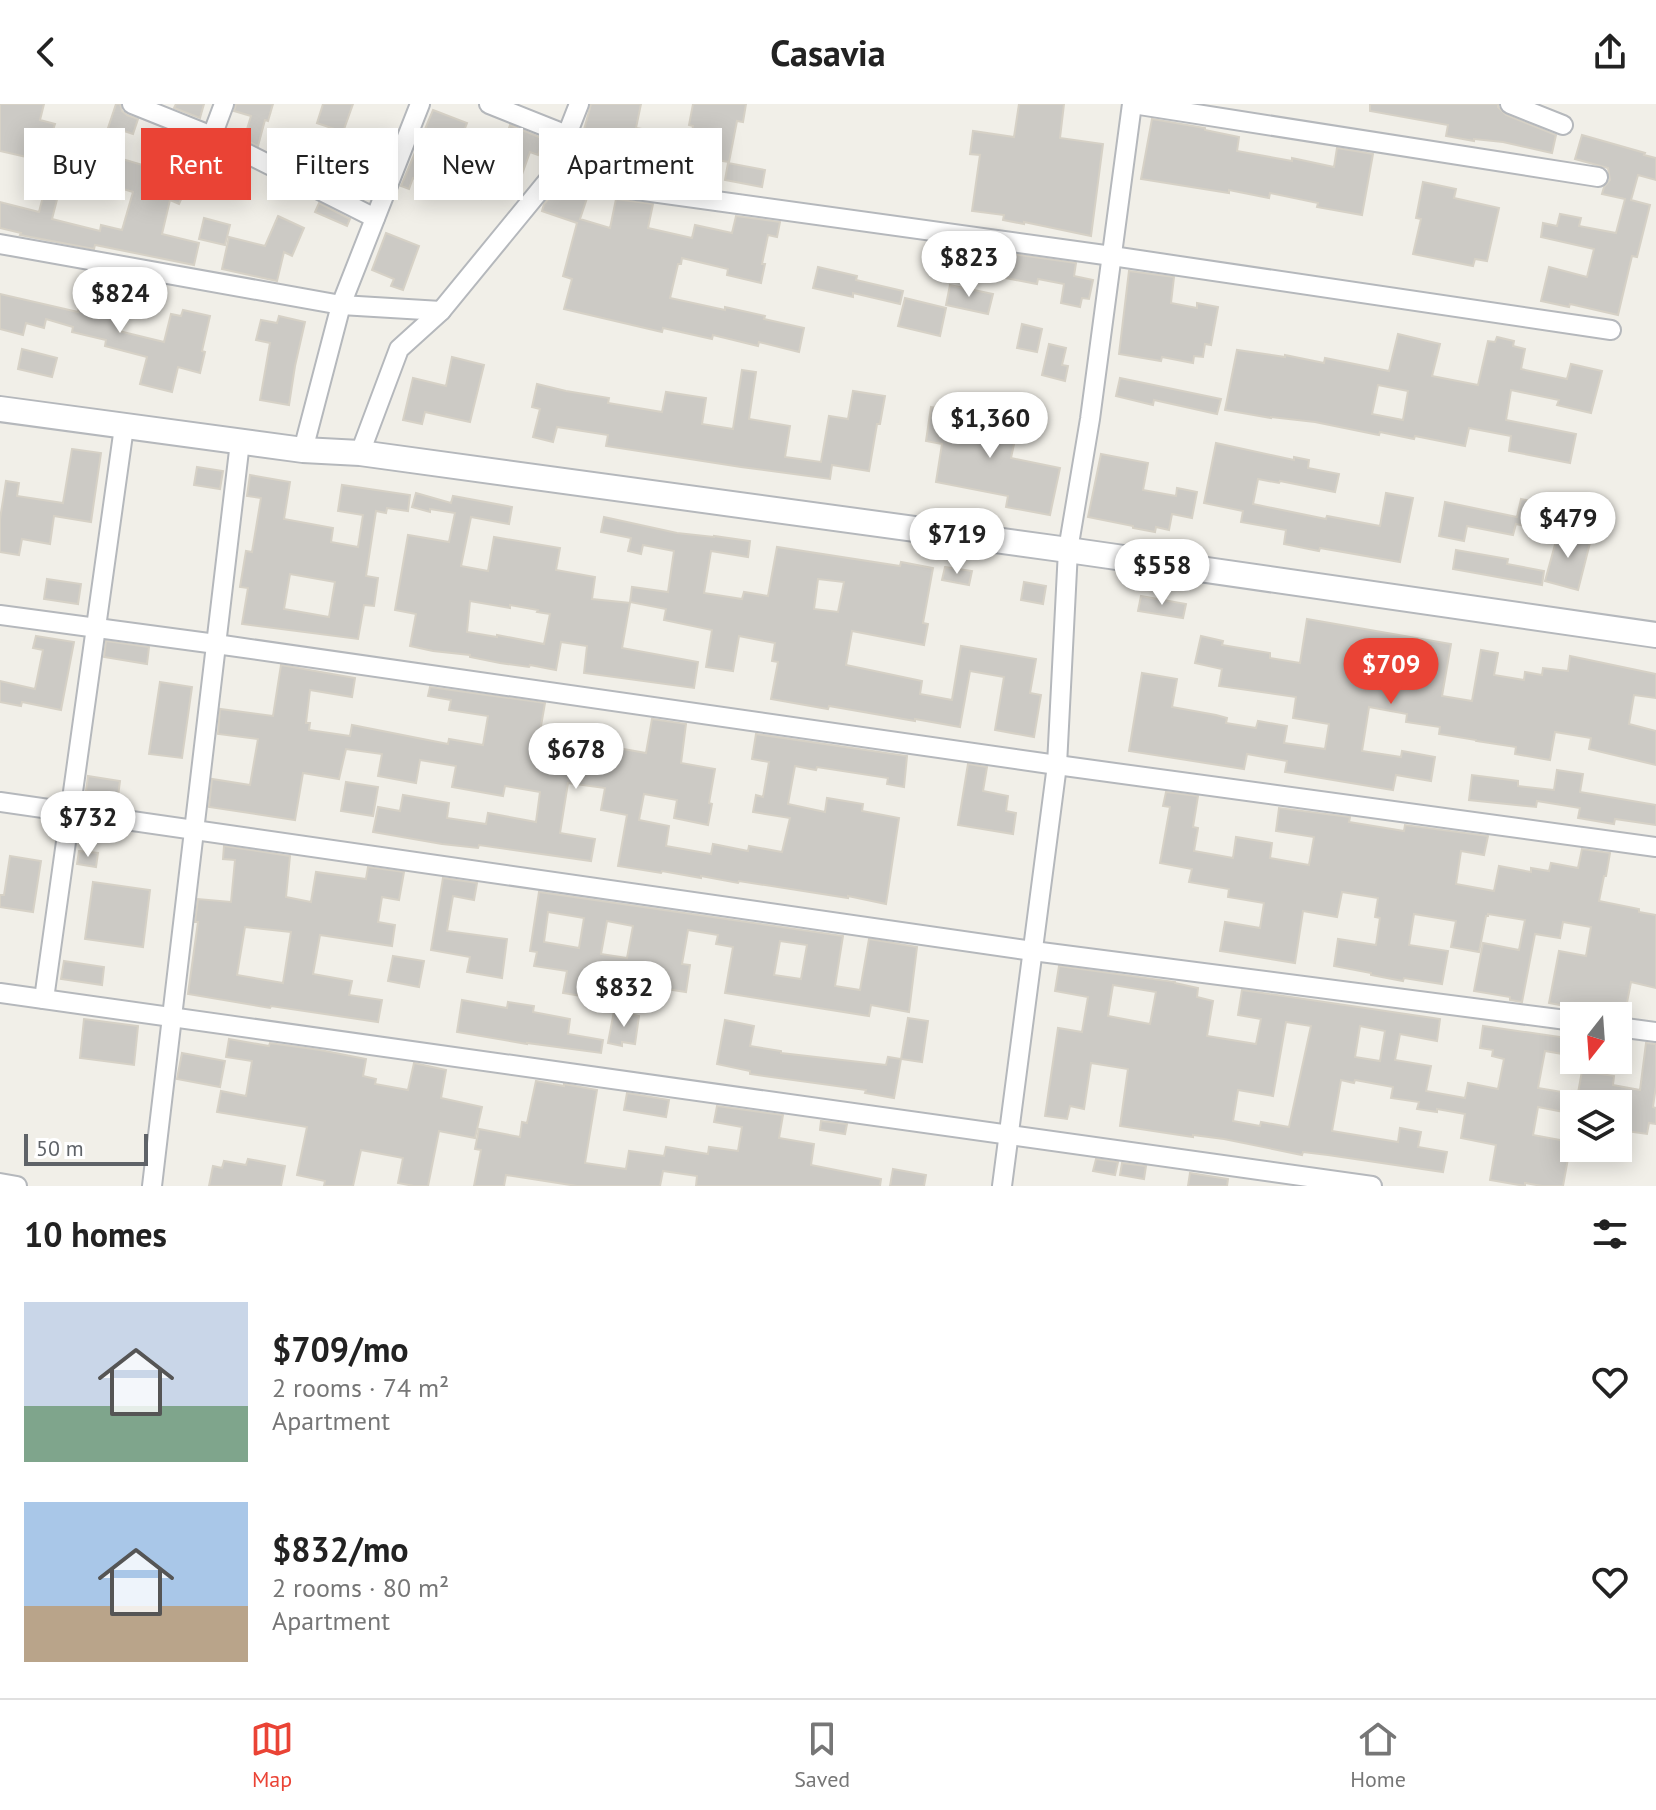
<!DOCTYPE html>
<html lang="en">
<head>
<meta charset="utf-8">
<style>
	body { margin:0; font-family:"PT Sans",sans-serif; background:#f6f6f6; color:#222; height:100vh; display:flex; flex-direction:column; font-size:30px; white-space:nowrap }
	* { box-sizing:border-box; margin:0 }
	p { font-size:26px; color:#767676 }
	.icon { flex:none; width:44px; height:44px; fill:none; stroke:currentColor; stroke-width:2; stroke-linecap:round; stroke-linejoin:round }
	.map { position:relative; height:1082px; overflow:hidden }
	.sheet { display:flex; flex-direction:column; background:#fff; flex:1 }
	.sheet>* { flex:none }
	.top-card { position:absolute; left:24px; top:24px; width:800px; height:72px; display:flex; gap:16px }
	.needle { width:52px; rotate:197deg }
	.tools { position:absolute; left:1560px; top:898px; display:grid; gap:16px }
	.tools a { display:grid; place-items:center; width:72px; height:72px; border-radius:0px; background:#fff; box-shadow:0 4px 20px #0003; font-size:40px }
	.scale { position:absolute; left:24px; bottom:20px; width:124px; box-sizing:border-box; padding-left:8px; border:4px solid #5f6368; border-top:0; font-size:22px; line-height:28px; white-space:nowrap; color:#5f6368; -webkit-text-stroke:6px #fff; paint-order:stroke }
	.price { position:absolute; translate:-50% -68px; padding:0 18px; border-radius:28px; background:#fff; color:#222; font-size:26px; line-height:52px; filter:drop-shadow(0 2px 4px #0008) }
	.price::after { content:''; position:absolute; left:50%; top:48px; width:24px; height:18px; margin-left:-12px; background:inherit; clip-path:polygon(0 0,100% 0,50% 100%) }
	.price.active { background:#ea4335; color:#fff }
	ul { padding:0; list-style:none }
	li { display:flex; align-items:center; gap:24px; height:200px; padding:0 24px }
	li span { display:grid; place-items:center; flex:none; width:224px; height:160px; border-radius:0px; color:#555 }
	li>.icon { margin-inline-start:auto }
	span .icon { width:96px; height:96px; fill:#fffc; stroke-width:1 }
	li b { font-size:34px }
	h2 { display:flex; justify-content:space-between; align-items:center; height:96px; padding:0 24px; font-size:34px }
	.tag { padding:0 28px; border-radius:0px; background:#fff; box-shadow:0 4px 20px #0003; font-size:28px; line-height:72px }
	.tag.active { background:#ea4335; color:#fff }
	header { display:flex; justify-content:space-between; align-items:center; height:104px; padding:0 24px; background:#fff; font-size:36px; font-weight:700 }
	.menu { display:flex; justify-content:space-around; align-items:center; height:112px; border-top:2px solid #e0e0e0; background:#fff; font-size:22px; color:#767676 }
	.menu a { display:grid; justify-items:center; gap:4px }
	.menu .active { color:#ea4335 }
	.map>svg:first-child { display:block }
</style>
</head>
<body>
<header><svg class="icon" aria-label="back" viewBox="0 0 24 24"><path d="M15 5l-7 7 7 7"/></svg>Casavia<svg class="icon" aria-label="share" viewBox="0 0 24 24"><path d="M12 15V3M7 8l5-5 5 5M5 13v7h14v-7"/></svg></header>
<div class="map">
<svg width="1656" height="1082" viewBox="0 0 1656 1082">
	<rect width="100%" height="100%" fill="#f1efe8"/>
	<g fill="#cccac5" stroke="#d6d1c6" stroke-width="2" fill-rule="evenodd">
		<path d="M0,0H44L40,16L55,20L53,26L73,31L69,48L36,34L31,54L0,47Z"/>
		<path d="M116,0H120L122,7L127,11L138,15L133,30L121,26L113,52L100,48Z"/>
		<path d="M176,0H204L200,14L174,4Z"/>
		<path d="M236,0H273L268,17L265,16L258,42L244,35L251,12L234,7Z"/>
		<path d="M323,0H353L343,28L317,19Z"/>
		<path d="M591,0H641L636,24L666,29L663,46L697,53L694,70L665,64L664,70L658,69V71L620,64L619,66L571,54L579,32L582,33Z"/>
		<path d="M693,0H746L743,18L737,17L729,58L688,51L693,22L689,21Z"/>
		<path d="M1019,0H1064L1060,34L1103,40L1091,132L1024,118V120L1003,116L1004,111L972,107L980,51L970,50L973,27L1014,33Z"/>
		<path d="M1370,0H1498V3L1506,11L1556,31L1552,49L1503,38L1474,35V37L1446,32L1448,21L1370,7Z"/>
		<path d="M433,6L467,19L455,50L458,51L457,54L492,67L481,95L447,82L445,86L413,74L409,85L401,82Z"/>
		<path d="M1152,15L1205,24V26L1239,33L1237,47L1292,57V54L1334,63L1337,44L1373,50L1362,111L1317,103L1318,99L1270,89L1269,94L1229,86V89L1141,75Z"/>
		<path d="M510,21L544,35L538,51L530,48L520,76L491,65L500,40L503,41Z"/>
		<path d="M167,27L197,39L185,79L188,80L179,100L170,96L162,130L199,139L194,161L95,141L94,145L20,131L21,129L0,124V98L39,108L47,77L61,80L52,115L100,127L101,121L122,126L133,88L117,83L119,78L114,76L115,70L107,67L112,52L156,65Z"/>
		<path d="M1582,31L1645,49L1644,51L1656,54V76L1638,71L1631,96L1650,101L1637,153L1632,152L1618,211L1570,200L1569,203L1541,197L1549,163L1587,173L1594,145L1541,133L1543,119L1557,122L1560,110L1581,114L1579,122L1616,129L1625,95L1602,90L1604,83L1610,76L1608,64L1575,55Z"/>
		<path d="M303,44L333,54L327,76L298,62Z"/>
		<path d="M728,59L765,66L762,83L725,76Z"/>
		<path d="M1423,78L1456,85L1454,94L1499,104L1487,157L1475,155L1473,162L1413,150L1421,115L1416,114Z"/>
		<path d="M555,87L588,91L580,115L610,124L616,95L653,100L648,124L692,134L695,121L732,129L736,112L780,118L777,133L768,131L762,160H765L761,179L727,171L728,165L682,154L681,160H678L670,194L725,206V203L765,212L764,215L804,224L799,248L759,238L758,242L713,231L712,235L663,224L662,228L564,205L572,175L563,172L577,119L542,107L544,100Z"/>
		<path d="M319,99L350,115L347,122L315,108Z"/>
		<path d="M278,112L304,124L292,152L284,148L277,177L222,165L229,133L265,142Z"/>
		<path d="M204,114L230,121L225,141L199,135Z"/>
		<path d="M386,129L419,142L403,186L391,182L394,175L372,166Z"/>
		<path d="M955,142L973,145L970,157L953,153Z"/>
		<path d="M999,148L1076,159L1074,172L1093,176L1089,195L1082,194L1080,203L1061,199L1064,180L1038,175L1037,180L995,172Z"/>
		<path d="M818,163L857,172L856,176L903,187L900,200L853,189V193L813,184Z"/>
		<path d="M1129,167L1174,173L1171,199L1197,204V199L1218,203L1211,241L1205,240L1203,253L1194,252L1193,259L1162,253L1161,257L1119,250Z"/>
		<path d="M950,181L993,190L988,210L946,201Z"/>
		<path d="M0,190L78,208L81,194L124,204L119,227L164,238L171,210L181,212L183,206L210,212L202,247L205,248L200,269L178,263L172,288L140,280L147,253L105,242L106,236L72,228L73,223L46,215L44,224L26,219L23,231L0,225Z"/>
		<path d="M905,194L946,204L940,232L898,222Z"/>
		<path d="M279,212L305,218L295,262L289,301L260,296L270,239L256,236L261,216L277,219Z"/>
		<path d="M1022,220L1042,225L1037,248L1017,244Z"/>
		<path d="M1398,230L1440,240L1432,272L1478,281L1488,237L1495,238L1497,233L1514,237L1513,242L1525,245L1521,265L1567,275L1571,260L1602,267L1591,309L1557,301L1559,296L1511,286L1506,316L1576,330L1570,359L1509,347L1511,332L1469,324L1465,342L1415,332L1414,335L1380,328L1379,331L1315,318L1271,313V314L1225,306L1237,246L1285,253V251L1324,259L1325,254L1389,267ZM1378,281L1408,287L1403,316L1372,310Z"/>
		<path d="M1049,240L1066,244L1062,261L1068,262L1065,277L1042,271Z"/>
		<path d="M22,245L57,254L52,273L18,265Z"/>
		<path d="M452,253L484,261L470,318L425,308L422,320L403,316L413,274L446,282Z"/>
		<path d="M742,266L756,268L749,315L790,322L785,353L821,358L829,312L848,315L853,287L885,292L880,320H877L869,367L832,361L830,375L741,363L606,342L608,331L557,323L553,338L533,333L540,305L532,303L537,280L566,287L609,294L608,299L662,308L666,288L706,294L702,320L733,325Z"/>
		<path d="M1120,274L1221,295L1217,310L1154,296L1153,301L1116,292Z"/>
		<path d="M931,303L984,312V310L1019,317L1011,354L1060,364L1050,411L1006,403L1008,392L936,378L942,340L926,337Z"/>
		<path d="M1216,339L1294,356V353L1309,356L1308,364L1339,370L1335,388L1280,377L1279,379L1258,375L1253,400L1326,415L1327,412L1380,422L1386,389L1413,394L1400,458L1320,444L1319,447L1284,440L1286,426L1241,418L1243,407L1204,399Z"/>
		<path d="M72,345L101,349L91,418L54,412L50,440L22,435L19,451L0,448V415L6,377L19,379L17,392L63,399Z"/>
		<path d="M1101,350L1148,359L1143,386L1176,392L1177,384L1197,388L1192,414L1172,410L1169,426L1156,423L1155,428L1133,424V422L1088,413Z"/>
		<path d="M197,363L223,367L220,385L194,381Z"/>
		<path d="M250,371L290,378L284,415L333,424L331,438L358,443L363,411L338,407L342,381L410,391L408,407L387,404L386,409L376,407L366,472L378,474L374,502L364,501L358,535L242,520L248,484L240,483L246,447L252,448L261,394L247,392ZM290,470L335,478L329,513L284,505Z"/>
		<path d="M416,389L451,399L453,392L512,403L509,420L471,413L461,462L488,467L494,433L560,444L556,466L595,473L592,495L630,499L622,544L698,558L694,584L584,569L587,542L561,538L556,566L530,561L529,563L500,559L470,553V551L433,547L410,542L416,510L395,506L408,431L449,438L455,409L430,405V408L412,403ZM470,497L510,504V501L538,506L537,508L550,510L544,540L497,531V533L467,528Z"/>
		<path d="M1521,395L1561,403L1556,429L1516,420L1513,431L1467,422L1464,437L1439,432L1445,398L1517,413Z"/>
		<path d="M604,413L677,429L714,433V432L750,437L748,453L711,447L704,489L742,495L744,488L768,492L777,443L900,462L901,458L933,464L923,519L928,520L924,541L852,527L846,561L922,577L920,590L952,596L961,542L1036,555L1030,589L1041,591L1034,633L995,626L1004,573L970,567L960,623L915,615V617L829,602L828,605L771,595L778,558L772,557L775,539L739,532L733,567L706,563L712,526L664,516L666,505L630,498L632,483L668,488L674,447L643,441L641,450L628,447L631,434L601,428ZM818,475L844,478L838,508L814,505Z"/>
		<path d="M1559,426L1591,435L1578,486L1545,477Z"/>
		<path d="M1456,446L1508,455L1507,460L1544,467L1542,481L1453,465Z"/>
		<path d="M945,463L972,467L969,481L942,476Z"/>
		<path d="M47,475L81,480L78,500L44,495Z"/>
		<path d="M1024,478L1046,482L1043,500L1021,496Z"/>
		<path d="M1141,492L1186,500L1183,514L1138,507Z"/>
		<path d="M1307,515L1451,540L1442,592L1472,597L1481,546L1498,549L1494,571L1524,576L1525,568L1542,571L1543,564L1568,567L1570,552L1656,570V594L1634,591L1629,620L1656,627V661L1589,645L1591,634L1555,628L1550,656L1515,650L1516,643L1476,637V636L1439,630L1440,623L1406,618L1407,610L1369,603L1362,647L1401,653L1402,647L1435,653L1431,677L1396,671L1393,686L1285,668L1287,657L1247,650L1244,665L1129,647L1142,569L1177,575L1172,603L1216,611L1227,614L1226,619L1256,624L1258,617L1287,622L1284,639L1325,645L1329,620L1293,614L1296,593L1219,582L1222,565L1195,559L1201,532L1223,537L1222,541L1270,549V554L1300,559ZM1376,542L1401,545L1396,582L1370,577Z"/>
		<path d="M36,532L74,538L61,606L22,598L21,602L0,598V577L35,585L43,546L33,544Z"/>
		<path d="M106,537L149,543L147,560L104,553Z"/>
		<path d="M281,561L355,574L352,593L310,586L306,619H310L309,626L350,632L352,621L448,640L449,635L483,641L488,612L449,606L451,596L428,592L430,583L545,599L537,645L544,646L543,650L571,654L609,660L612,643L646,649L652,615L686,620L681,659L715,665L709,699L712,700L708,721L674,714L677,696L644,690L639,716L669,722L666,742L711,750L713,740L748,747L749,742L782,748L790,714L753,708L756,691L763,693L769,658L752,655L756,630L907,652L904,683L887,680L888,674L817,663L816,666L795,662L788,700L825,708L827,694L863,700L862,707L899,714L886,800L848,792V794L739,777L738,779L701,772V774L662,767L661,769L618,762L627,711L601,706L605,684L568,679L560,729L595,735L591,757L479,741L478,744L442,740L373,728L378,703L400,707L403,691L449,699L447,714L486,720L488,709L536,718L540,688L505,682L503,692L452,683L456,662L420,656L416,679L378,672L382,650L346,645L339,675L303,669L295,716L209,703L212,675L250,681L258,635L218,630L220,605L273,612Z"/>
		<path d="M160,578L192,583L182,654L149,650Z"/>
		<path d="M968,660L987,663L983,687L1008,692L1006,707L1016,709L1013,730L958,721Z"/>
		<path d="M1557,666L1583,670L1580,688L1656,701V721L1615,715L1614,720L1578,714L1580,704L1537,697L1536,703L1469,696L1472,671L1518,677V682L1554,686Z"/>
		<path d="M88,672L120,677L118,692L86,687Z"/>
		<path d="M346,678L378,683L373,712L341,707Z"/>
		<path d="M1166,688L1198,692L1193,723L1198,724L1194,747L1233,754L1236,733L1272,739L1270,754L1309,761L1314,733L1276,727L1279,704L1350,713L1349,718L1404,727L1405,721L1488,732L1484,751L1461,747L1456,780L1494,787L1499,762L1531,768V764L1549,767L1551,759L1578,764L1582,745L1610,749L1606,772H1604L1599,797L1639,805V808L1656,811V884L1631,878L1625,909L1587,902L1586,906L1549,899L1559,847L1586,852L1591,823L1563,818L1560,834L1535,830L1522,898L1510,896V893L1474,887L1483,839L1519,846L1525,816L1488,810V812H1486L1479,848L1451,843L1456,817L1414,810L1409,841L1448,847L1442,880L1404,874L1403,877L1371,871V869L1334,862L1338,835L1376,841L1380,814L1375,813L1378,794L1342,788L1337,813L1303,807L1295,859L1220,847L1225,818L1260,824L1264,799L1228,793L1229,785L1189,778L1192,765L1160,759L1170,703L1163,702Z"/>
		<path d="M224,742L290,752L286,793L311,798L316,768L366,775L368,763L404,768L399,796L382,793L378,818L395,821L392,842L320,831L313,870L352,877L349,891L382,896L378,918L271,902L270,904L188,890L198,818H195L198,795L231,798L235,756L223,755ZM245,823L291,828L283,879L237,871Z"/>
		<path d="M79,747L98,749L96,763L77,760Z"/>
		<path d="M10,752L41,757L33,808L0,803V791H4Z"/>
		<path d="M443,774L477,779L474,796L453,792L447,827L507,835L502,874L467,868L470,853L431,846Z"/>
		<path d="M93,778L150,786L143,843L85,835Z"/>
		<path d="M539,788L843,832L835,882L860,886L869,835L917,843L909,908L871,901L869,912L725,889L733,843L716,840L718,831L688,826L682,860L690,861L686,888L615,877L611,897L563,889L567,867L534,862L537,848L530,847ZM548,808L584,814L579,844L544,838ZM607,817L633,822L627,854L601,850ZM780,837L807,841L801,875L774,871Z"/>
		<path d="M393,852L424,857L419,883L388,877Z"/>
		<path d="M64,857L104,863L102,881L61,875Z"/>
		<path d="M1059,862L1175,878V879L1198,884L1197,893L1213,897L1207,932L1256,940L1261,915L1238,911L1242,886L1440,915L1437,937L1400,930L1395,956L1431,962L1426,987L1465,994L1468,979L1498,985L1504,955L1492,952L1493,946L1480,944L1483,922L1574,935V952L1545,947L1538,984L1574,990V1010L1538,1003L1533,1031L1571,1038L1563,1082H1542L1525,1079V1082L1490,1076L1496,1041L1461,1034L1465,1010L1437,1005V1008L1417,1005L1419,998L1391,994L1393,983L1355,976L1354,979L1341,976L1332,1027L1398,1038L1400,1024L1421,1028L1418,1043L1447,1048L1443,1068L1328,1051L1303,1048L1302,1051L1224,1035L1193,1031V1033L1120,1022L1128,965L1091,959L1084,1005L1070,1002L1067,1015L1045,1012L1058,924L1082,928L1088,893L1055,887ZM1113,881L1156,888L1150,920L1108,912ZM1286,918L1311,922L1289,1023L1261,1018L1260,1022L1233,1017L1238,986L1273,992ZM1360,922L1385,927L1380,957L1355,953Z"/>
		<path d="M462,896L507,904L508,898L534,902L533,908L570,915L568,930L603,936L601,949L527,939V940L457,928Z"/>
		<path d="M614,907L639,912L635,940L622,938V942L608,939Z"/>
		<path d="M908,914L928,917L922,958L901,955Z"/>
		<path d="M84,915L138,922L134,961L80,954Z"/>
		<path d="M725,916L754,922L750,942L781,947V949L886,961L888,953L901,955L894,994L865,989L866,986L750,970V967L717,960Z"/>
		<path d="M229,935L269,942L270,939L320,946L366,955L363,972L376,975L375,980L408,986L414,959L446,966L441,994L482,1003L475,1034L439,1027L428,1082H414L398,1079L403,1054L361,1046L353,1082H324L325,1077L297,1071L307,1023L217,1008L221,987L246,992L252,957L226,953Z"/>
		<path d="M1646,939L1656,940V982L1653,1003L1656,1004V1020L1649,1019L1647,1030L1618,1026V1000H1576L1582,967L1614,972L1613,981L1640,986Z"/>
		<path d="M182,949L225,957L220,983L177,975Z"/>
		<path d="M536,977L564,982V980L597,986L585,1059L626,1065L629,1047L664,1052L666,1043L708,1050L709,1043L738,1047L742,1023L714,1018L717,1002L783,1011L779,1034L814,1040L811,1061L881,1075L880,1082H696L697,1072L663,1067L660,1082H577L506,1071L504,1082H474L481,1046L475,1045L479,1025L520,1033L522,1018L527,1019Z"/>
		<path d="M627,989L669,996L666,1013L624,1006Z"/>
		<path d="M821,1017L847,1020L845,1030L820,1026Z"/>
		<path d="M248,1055L285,1062L281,1082H209L213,1062L222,1064L224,1057L246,1061Z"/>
		<path d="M1096,1055L1118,1058L1115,1071L1093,1067Z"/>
		<path d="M1122,1059L1146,1062L1144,1075L1120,1071Z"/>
		<path d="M893,1065L926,1071L924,1082H890Z"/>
		<path d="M1190,1069L1228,1075L1227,1082H1188Z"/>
	</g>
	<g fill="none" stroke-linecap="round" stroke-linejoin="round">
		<defs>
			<g id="minor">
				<path d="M132,0L212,32L375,114"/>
				<path d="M489,0L567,31"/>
				<path d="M1133,0L1598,73"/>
				<path d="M1510,0L1563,21"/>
				<path d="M212,32L224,0"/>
				<path d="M550,74L1112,152L1611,226"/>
				<path d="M0,140L341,201L441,207"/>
				<path d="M303,346L341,201L420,0"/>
				<path d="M360,349L399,245L441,207L550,74L579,0"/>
				<path d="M0,511L216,540L1057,661L1656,743"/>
				<path d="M0,698L1033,847L1574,917"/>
				<path d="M0,889L1372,1082"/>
				<path d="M44,895L124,323"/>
				<path d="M1618,923L1656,928"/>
				<path d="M0,1079L17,1082"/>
				<path d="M152,1082L240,338"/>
				<path d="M1002,1082L1057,661L1068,446L1090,315L1132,0"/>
			</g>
			<path id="tertiary" d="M0,305L303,346L360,349L1068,446L1656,531"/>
		</defs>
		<use href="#minor" stroke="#b5b8bc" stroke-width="22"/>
		<use href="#tertiary" stroke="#b5b8bc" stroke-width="28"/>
		<use href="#minor" stroke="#fff" stroke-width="18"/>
		<use href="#tertiary" stroke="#fff" stroke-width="24"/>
	</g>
</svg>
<div class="tools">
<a><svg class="needle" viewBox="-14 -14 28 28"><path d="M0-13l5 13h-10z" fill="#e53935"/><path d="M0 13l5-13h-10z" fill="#767676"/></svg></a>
<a><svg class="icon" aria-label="layers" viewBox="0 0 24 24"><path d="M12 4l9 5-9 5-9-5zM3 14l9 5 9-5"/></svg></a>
</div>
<div class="scale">50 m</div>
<b class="price" style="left:969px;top:195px">$823</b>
<b class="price" style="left:120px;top:231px">$824</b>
<b class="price" style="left:990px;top:356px">$1,360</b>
<b class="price" style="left:1568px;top:456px">$479</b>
<b class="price" style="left:957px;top:472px">$719</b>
<b class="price" style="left:1162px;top:503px">$558</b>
<b class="price active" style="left:1391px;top:602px">$709</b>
<b class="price" style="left:576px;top:687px">$678</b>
<b class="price" style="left:88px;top:755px">$732</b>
<b class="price" style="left:624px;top:925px">$832</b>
<div class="top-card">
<a class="tag">Buy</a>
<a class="tag active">Rent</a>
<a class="tag">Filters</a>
<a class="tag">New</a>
<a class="tag">Apartment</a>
</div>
</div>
<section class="sheet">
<h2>10 homes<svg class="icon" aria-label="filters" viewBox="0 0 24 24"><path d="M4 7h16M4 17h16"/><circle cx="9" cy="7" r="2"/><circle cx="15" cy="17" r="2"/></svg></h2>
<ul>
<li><span style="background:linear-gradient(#c9d6e8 65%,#7fa58c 0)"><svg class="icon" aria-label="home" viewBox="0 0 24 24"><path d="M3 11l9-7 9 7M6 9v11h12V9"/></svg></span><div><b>$709/mo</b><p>2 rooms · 74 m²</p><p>Apartment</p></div><svg class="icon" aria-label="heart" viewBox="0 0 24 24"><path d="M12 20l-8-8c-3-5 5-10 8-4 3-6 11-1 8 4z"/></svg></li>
<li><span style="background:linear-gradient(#a9c7e8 65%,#b9a48a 0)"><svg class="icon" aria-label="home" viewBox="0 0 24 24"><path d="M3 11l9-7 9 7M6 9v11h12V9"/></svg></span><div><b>$832/mo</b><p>2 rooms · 80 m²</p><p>Apartment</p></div><svg class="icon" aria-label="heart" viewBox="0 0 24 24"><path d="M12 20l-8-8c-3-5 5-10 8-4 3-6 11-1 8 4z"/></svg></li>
</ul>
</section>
<nav class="menu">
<a class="active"><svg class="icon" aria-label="map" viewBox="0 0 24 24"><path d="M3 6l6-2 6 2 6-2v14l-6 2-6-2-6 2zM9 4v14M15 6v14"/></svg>Map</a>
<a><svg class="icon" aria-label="saved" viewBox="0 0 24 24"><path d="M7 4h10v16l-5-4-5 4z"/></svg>Saved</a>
<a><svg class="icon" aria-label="home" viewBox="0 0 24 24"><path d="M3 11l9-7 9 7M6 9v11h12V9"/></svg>Home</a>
</nav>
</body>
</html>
